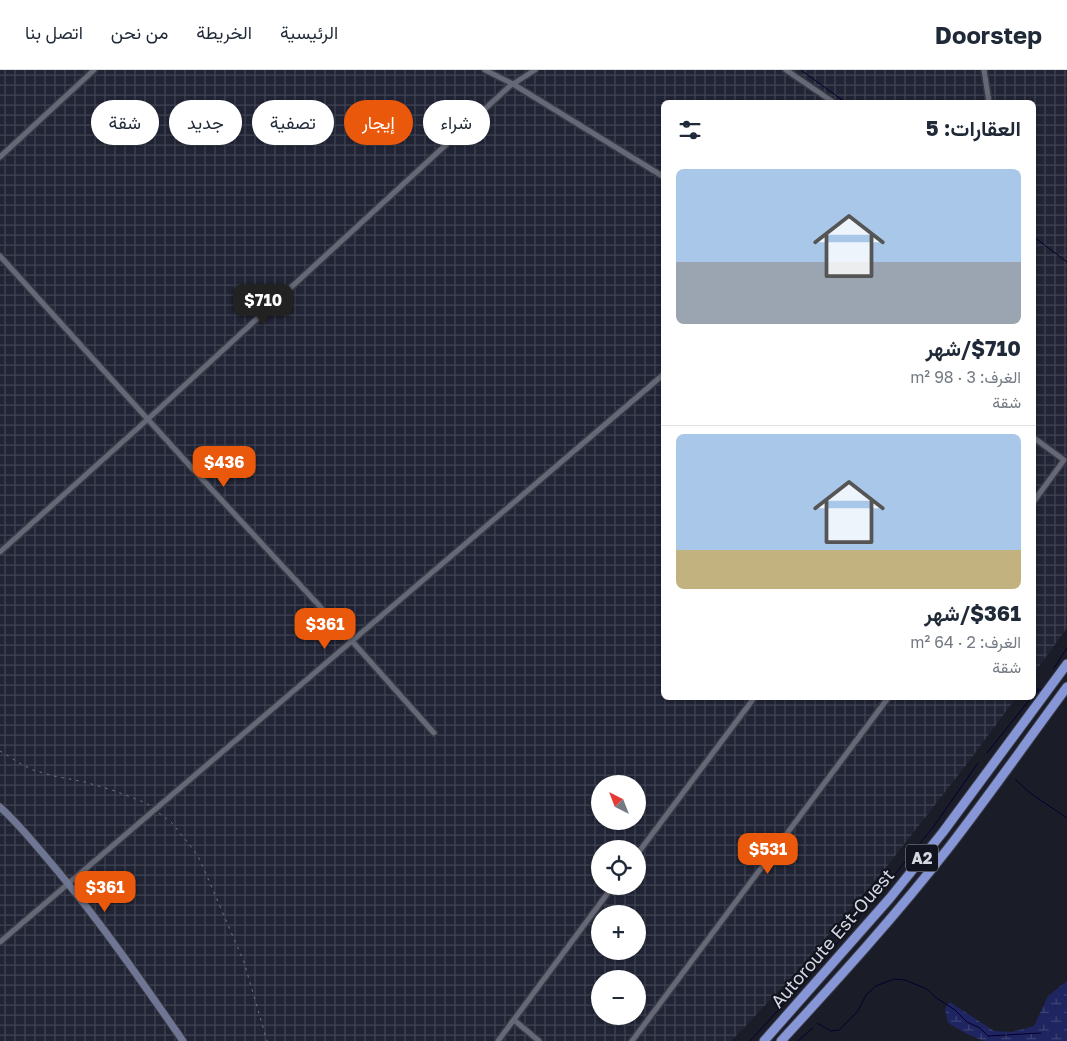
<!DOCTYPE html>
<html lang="ar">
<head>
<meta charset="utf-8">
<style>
	body { margin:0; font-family:"Golos Text",Vazirmatn,sans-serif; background:#f2f2f3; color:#1f2937; direction:rtl; height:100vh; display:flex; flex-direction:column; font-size:19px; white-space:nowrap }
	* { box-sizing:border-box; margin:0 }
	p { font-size:16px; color:#747a83 }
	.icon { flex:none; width:28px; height:28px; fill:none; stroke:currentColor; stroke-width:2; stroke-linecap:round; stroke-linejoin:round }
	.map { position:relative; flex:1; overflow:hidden; direction:ltr }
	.details { position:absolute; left:661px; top:30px; width:375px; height:600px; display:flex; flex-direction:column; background:#fff; border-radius:8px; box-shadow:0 1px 4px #0004; direction:rtl }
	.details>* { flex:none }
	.top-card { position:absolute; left:15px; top:30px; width:475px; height:45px; direction:rtl; display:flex; gap:10px }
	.needle { width:32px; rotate:318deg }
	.buttons { position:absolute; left:591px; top:705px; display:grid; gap:10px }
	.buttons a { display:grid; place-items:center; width:55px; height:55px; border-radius:50%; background:#fff; box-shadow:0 1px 4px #0004; font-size:25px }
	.price { position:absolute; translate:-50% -42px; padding:0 11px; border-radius:10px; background:#ea580c; color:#fff; font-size:16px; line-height:32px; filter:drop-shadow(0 1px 2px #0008) }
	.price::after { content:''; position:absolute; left:50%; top:30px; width:15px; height:11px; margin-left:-8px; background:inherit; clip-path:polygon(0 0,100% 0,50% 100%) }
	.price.current { background:#222; color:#fff }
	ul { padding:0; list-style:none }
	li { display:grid; align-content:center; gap:10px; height:265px; padding:0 15px }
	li+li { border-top:1px solid #e0e1e3 }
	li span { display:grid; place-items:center; height:155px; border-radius:8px; color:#555 }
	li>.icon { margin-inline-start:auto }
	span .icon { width:90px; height:90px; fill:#fffc; stroke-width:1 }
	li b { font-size:21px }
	h2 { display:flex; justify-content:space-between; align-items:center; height:60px; padding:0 15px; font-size:21px }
	.pill { padding:0 18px; border-radius:22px; background:#fff; box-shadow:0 1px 4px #0004; font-size:18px; line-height:45px }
	.pill.current { background:#ea580c; color:#fff }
	header { display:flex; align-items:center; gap:30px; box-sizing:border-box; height:70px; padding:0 25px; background:#fff; border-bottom:1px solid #e0e1e3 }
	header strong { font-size:24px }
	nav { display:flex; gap:28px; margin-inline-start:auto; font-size:18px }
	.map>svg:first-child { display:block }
</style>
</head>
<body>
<header>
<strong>Doorstep</strong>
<nav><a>الرئيسية</a><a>الخريطة</a><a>من نحن</a><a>اتصل بنا</a></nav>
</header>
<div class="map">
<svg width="1067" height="971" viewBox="0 0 1067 971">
	<defs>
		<pattern id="industrial-grid" width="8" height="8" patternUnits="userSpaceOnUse" patternTransform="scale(1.25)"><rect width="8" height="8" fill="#202435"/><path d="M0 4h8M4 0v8" fill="none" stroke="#404352"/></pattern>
		<pattern id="wetland-marsh" width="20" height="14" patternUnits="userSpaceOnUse" patternTransform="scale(1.25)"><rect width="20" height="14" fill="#1f2560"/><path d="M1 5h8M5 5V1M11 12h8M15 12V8" fill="none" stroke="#3f4476"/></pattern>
	</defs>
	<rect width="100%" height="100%" fill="#1a1d28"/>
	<path fill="url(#industrial-grid)" fill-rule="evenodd" d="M0,0H1067V558L1034,603V32H664V628H1016L963,699L884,800L795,904L731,971H0ZM600,714H638V751H600ZM600,779H638V816H600ZM600,844H638V881H600ZM600,909H638V946H600Z"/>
	<path fill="url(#wetland-marsh)" d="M1067,911V971H984L967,964L948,953L945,939L949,932L962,940L994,961L1012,962L1034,956L1048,926Z"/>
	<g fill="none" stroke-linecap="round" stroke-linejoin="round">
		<g stroke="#04002e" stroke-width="1">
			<path d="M801,0L845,32"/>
			<path d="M1034,167L1067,192"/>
			<path d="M1054,598L1067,578"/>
			<path d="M1048,612L1058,598"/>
			<path d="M1035,623L1045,617"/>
			<path d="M1034,624L1039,618"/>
			<path d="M987,683L1031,628"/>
			<path d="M1016,710L1030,723L1067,748"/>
			<path d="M796,922L888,813L934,756L978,693"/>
			<path d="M817,953L831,961L839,960L858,941L866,925L876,916L894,909L905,910L927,919L935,927L955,940L967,952L980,958L988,966L1041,963"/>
			<path d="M750,971L785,933"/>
			<path d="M798,971L813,958"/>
		</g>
		<defs>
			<g id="street">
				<path d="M485,0L513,14L664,107"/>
				<path d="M786,0L833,32"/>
				<path d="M984,0L989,32"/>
				<path d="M513,14L535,0"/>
				<path d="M0,87L94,0"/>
				<path d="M0,186L191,397L351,570L434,663"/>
				<path d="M1034,368L1064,390L1034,431"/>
				<path d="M0,482L148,349L512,14"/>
				<path d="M638,783L754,628"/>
				<path d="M0,872L664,304"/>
				<path d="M514,950L539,971"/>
				<path d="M498,971L613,816"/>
				<path d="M632,971L888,628"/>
			</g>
			<path id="secondary" d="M0,737C21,756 38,778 56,799C102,854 142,912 183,971"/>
			<g id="highway">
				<path d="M764,971L890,828L943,762L1067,594"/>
				<path d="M781,971C839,908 897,844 950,776C990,724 1028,670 1067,617"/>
			</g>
		</defs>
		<use href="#street" stroke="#373943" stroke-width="8"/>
		<use href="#secondary" stroke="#373943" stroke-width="9"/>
		<use href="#highway" stroke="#373943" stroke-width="11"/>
		<use href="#street" stroke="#656876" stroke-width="5"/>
		<use href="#secondary" stroke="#6f7693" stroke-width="7"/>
		<use href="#highway" stroke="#8796d6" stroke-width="9"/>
		<path stroke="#72757f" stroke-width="1" stroke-dasharray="2.5 5" stroke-linecap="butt" d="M0,681L21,694L33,700L54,706L85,712L115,721L146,733L172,753L185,769L198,786L206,804L244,892L267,971"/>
	</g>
	<g text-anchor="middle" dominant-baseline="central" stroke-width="4.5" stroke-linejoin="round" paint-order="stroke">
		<rect fill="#11141e" stroke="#9a9da6" stroke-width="1" x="906" y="774.5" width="32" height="27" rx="4"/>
		<g font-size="16" font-weight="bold" fill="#d5d8e0">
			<text x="922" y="788">A2</text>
		</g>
		<g font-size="18" fill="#d5d8e0" stroke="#11141e">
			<text transform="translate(832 868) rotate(-49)">Autoroute Est-Ouest</text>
		</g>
	</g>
</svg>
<div class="buttons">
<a><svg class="needle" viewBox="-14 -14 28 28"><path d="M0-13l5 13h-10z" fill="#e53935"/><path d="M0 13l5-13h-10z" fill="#747a83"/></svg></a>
<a><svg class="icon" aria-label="locate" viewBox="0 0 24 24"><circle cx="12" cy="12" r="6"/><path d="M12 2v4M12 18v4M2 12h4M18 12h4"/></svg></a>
<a>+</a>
<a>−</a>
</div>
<b class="price current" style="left:263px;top:256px">$710</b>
<b class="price" style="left:224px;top:418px">$436</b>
<b class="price" style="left:325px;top:580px">$361</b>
<b class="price" style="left:768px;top:805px">$531</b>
<b class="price" style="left:105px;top:843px">$361</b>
<div class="top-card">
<a class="pill">شراء</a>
<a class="pill current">إيجار</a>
<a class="pill">تصفية</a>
<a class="pill">جديد</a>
<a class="pill">شقة</a>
</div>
<section class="details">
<h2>العقارات: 5<svg class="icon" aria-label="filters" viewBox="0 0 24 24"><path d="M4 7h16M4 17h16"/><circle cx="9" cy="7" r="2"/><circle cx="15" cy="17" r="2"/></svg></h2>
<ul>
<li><span style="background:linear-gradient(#a9c7e8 60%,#9aa5b1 0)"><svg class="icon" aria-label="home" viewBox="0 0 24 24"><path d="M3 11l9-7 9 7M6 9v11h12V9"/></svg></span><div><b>$710/شهر</b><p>الغرف: 3 · 98 m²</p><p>شقة</p></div></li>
<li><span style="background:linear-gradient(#a9c7e8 75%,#c2b280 0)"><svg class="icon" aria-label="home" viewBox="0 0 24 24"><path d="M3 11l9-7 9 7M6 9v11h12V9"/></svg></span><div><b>$361/شهر</b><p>الغرف: 2 · 64 m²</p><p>شقة</p></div></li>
</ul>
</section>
</div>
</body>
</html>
